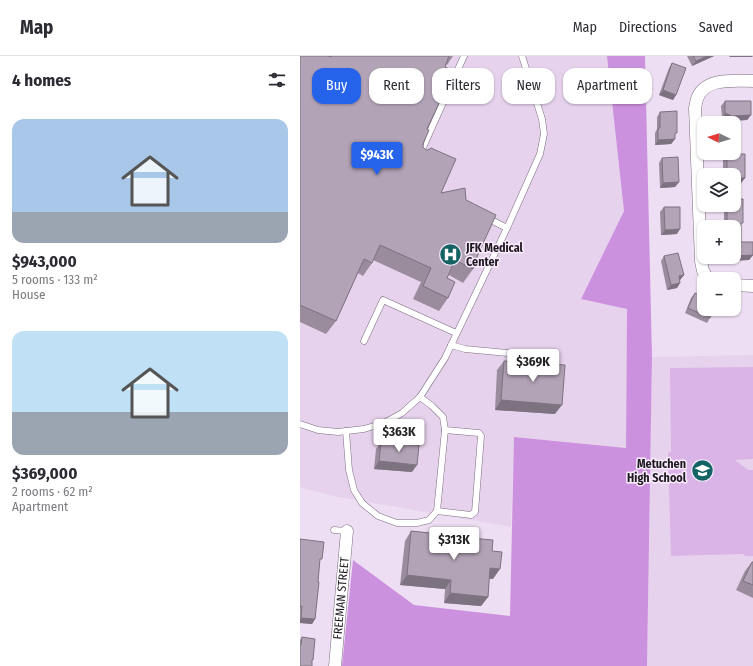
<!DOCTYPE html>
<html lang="en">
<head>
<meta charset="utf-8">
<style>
	body { margin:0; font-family:"Fira Sans Condensed",sans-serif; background:#f2f2f3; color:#2b2b33; height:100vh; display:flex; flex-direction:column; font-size:15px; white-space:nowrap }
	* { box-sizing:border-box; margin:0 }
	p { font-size:13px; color:#7c7c81 }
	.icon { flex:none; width:22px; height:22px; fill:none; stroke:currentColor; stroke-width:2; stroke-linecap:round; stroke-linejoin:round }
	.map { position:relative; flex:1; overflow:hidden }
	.details { display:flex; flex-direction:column; background:#fff; width:300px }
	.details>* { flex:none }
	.banner { position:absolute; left:12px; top:12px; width:380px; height:36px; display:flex; gap:8px }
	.needle { width:26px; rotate:275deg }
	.controls { position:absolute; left:397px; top:60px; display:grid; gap:8px }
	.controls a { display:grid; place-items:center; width:44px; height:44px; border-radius:8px; background:#fff; box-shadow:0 1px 3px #0004; font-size:20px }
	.price { position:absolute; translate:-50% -34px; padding:0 9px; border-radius:4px; background:#fff; color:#222; font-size:13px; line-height:26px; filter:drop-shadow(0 1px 2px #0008) }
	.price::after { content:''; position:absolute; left:50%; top:24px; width:12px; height:9px; margin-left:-6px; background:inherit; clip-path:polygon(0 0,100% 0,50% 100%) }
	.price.current { background:#2563eb; color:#fff }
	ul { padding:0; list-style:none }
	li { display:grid; align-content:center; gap:8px; height:212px; padding:0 12px }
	li span { display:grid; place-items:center; height:124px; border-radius:12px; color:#555 }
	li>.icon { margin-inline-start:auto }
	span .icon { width:72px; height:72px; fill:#fffc; stroke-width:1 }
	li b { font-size:17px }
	h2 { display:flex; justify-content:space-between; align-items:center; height:48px; padding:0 12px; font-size:17px }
	.pill { padding:0 14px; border-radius:12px; background:#fff; box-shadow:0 1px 3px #0004; font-size:14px; line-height:36px }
	.pill.current { background:#2563eb; color:#fff }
	header { display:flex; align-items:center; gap:24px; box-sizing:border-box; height:56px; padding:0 20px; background:#fff; border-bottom:1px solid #e1e1e2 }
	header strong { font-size:19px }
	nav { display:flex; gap:22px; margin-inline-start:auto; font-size:14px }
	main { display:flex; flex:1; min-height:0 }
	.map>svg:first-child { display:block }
</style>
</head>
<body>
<header>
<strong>Map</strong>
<nav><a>Map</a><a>Directions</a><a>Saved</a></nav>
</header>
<main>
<section class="details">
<h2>4 homes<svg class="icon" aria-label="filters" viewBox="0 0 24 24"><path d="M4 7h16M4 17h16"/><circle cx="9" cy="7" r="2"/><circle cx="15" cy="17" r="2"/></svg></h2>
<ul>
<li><span style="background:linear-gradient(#a9c7e8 75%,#9aa5b1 0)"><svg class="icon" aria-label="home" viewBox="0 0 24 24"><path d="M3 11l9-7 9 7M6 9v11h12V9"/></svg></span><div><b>$943,000</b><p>5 rooms · 133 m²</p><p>House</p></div></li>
<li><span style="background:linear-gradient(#bfe0f5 65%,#9aa5b1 0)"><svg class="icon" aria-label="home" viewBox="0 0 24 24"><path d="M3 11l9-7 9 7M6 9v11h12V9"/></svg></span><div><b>$369,000</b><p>2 rooms · 62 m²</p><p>Apartment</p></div></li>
</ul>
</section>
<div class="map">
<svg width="453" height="610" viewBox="0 0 453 610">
	<rect width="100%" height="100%" fill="#eedef3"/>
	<g fill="#e7d2ed">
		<path d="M0,0H307L324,155L281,242L327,253L326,392L214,381L211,471L33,440L0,431Z"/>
		<path d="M453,299V610H347L352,301Z"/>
	</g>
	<path fill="#dbb4e7" d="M453,311V403L435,404L448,414H453V500H445L444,498L371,500L368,397L371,396L370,312Z"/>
	<path fill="#cc91de" d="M307,0H345L352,301L347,610H42L53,504L114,549L210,560L214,381L326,392L327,253L281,243L324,155Z"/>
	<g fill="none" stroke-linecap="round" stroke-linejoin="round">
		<defs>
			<g id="service">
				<path d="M120,98L164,0"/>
				<path d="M187,162L207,172"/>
				<path d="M64,285L83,244L156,277"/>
				<path d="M151,289L165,293L229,299"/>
				<path d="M0,368L18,374L38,376L64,373L84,367L102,357L120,341L145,302L207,172L240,98L244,78L242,63L222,0"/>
				<path d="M46,375L49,414L54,434L62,447L78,460L97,467H117L129,464L137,455L145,374L143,361L132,350L120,341"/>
				<path d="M137,455L171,459L175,456L181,380L179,377L145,374"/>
				<path d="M34,474L47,475"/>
			</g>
			<g id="minor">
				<path d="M408,223L403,215L401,205L395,52C396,49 396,46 397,43C404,21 435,25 453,25"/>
				<path d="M434,229L453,230"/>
				<path id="s1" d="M35,610L47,475"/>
			</g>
		</defs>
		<use href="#service" stroke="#7b6c7f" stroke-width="7"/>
		<use href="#minor" stroke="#7b6c7f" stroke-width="13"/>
		<use href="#service" stroke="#fff" stroke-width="6"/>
		<use href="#minor" stroke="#fff" stroke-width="12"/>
	</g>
	<g fill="#9a8c9d">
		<path d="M0,0H153L147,9L146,8L145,11L123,91L141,137L166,144L176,203L173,213L163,227L149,219L147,222L148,242L139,255L113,243L121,226L73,204L72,207L63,220L58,217L36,265L26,278L0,266Z"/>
		<path d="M387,0H414L392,10Z"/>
		<path d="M372,7L376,39L373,44L359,39L369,12Z"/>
		<path d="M425,45L451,59L447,64L429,65L422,62L421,50Z"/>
		<path d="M360,56L375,81V83L371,88L355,89V77L357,73V61Z"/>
		<path d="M427,98L445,122L441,127H434V119H423V103Z"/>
		<path d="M362,102L379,126L375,131L360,132L359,107Z"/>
		<path d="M424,149H434L441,169V186L453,199L449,204L427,205L426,201H434V171H424Z"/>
		<path d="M364,151L377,178L361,179L360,156Z"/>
		<path d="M364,200L384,219L380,224V227L377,232L367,234L361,205Z"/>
		<path d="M395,237L410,262L407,267L385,257L391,242Z"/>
		<path d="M204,305L255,358L195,354L197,314Z"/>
		<path d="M81,386L112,416L74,413L76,393Z"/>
		<path d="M111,475L159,481L192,495L193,523L189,522L188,541L181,550L144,547L145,533L100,529L105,485Z"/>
		<path d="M0,483L19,507L15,563L12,568L0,567Z"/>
		<path d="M452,506H453V542L436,534L445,515Z"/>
		<path d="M2,581L12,606L0,610V584Z"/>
	</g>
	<g fill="#7d7280">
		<path d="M407,0H414L392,10L396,5Z"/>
		<path d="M430,0H453L452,1H429Z"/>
		<path d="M363,34L376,39L373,44L359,39Z"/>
		<path d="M425,57L451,59L447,64L429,65L422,62Z"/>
		<path d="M375,83L371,88L355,89L358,84Z"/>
		<path d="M434,122H445L441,127H434Z"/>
		<path d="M379,126L375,131L360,132L363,127Z"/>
		<path d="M427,166L429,167L426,171H424Z"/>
		<path d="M380,173L377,178L361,179L365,174Z"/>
		<path d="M453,199L449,204L427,205L429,201H434V200Z"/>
		<path d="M384,219L380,224L375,225L379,220Z"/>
		<path d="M380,227L377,232L367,234L371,229Z"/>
		<path d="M201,344L262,349L255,358L195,354Z"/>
		<path d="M79,405L117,409L112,416L74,413Z"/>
		<path d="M190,512L200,513L193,523L184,522Z"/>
		<path d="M107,519L151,524L145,533L100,529Z"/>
		<path d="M150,537L188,541L181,550L144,547Z"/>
		<path d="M1,562L15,563L12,568L0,567V563Z"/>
	</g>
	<g fill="#b3a3b7" stroke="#7d7280">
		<path d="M0,0H28L31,1L32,0H149L145,11L154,15L127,73L129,74L123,88V91L126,94H128L131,92L156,103L141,137L165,132L166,144L196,159L176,203V205L173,213L155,204L147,222L155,226L148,242L123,230L131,212L80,189L72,207L64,203L36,265L0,249Z"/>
		<path d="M393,0H407L396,5Z"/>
		<path d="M372,7L386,12L376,39L363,34Z"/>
		<path d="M425,45H451V59L432,60L425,57Z"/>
		<path d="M377,55V77H375V83L358,84V72H360V56Z"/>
		<path d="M427,98H445V122H434V119H427Z"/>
		<path d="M378,101L379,126L363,127L362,102Z"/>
		<path d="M434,143H443V167H441V186H453V199L434,200V171H429V167L427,166V149H434Z"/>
		<path d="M364,151H380V173L365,174Z"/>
		<path d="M378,197L384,219L379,220L380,227L371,229L364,200Z"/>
		<path d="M395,237L404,241V253H414L410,262L388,252Z"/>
		<path d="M204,305L265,309L262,349L201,344Z"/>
		<path d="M81,386L119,389L117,409L79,405Z"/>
		<path d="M111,475L159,480V481L193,484L192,495L202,496L200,513L190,512L188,541L150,537L151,524L107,519Z"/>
		<path d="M0,483L24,486L22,503H20L18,526H19L15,563L1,562L2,550H0Z"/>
		<path d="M452,506H453V529L443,525Z"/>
		<path d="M2,581L15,583L13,604H12V610H0V589H1Z"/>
	</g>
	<defs>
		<symbol id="hospital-disc" viewBox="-11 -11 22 22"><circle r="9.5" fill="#136365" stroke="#faecfe"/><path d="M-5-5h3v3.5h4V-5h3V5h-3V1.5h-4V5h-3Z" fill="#fff"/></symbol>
		<symbol id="school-disc" viewBox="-11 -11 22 22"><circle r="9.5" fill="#136365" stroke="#faecfe"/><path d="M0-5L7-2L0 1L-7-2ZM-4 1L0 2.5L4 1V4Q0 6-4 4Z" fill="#fff"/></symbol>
	</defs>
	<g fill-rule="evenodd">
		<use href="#hospital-disc" x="138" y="186" width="25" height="25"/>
		<use href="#school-disc" x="390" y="402" width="25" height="25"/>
	</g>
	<g text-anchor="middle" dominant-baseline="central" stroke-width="3" stroke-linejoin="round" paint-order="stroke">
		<g font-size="12" font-weight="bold" fill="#1f1920" stroke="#faecfe" text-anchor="start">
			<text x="166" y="192">JFK Medical<tspan x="166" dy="14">Center</tspan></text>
			<text x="386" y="408" text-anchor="end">Metuchen<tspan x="386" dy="14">High School</tspan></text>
		</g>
		<g font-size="12" fill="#1f1920" stroke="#faecfe">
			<text stroke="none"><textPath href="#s1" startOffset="68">FREEMAN STREET</textPath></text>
		</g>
	</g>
</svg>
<div class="controls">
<a><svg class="needle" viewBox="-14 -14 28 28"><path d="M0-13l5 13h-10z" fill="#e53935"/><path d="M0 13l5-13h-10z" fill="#7c7c81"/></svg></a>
<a><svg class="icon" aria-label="layers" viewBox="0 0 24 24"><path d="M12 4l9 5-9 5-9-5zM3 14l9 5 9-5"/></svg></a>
<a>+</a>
<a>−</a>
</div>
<b class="price current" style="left:77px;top:120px">$943K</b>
<b class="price" style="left:233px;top:327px">$369K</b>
<b class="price" style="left:99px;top:397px">$363K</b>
<b class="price" style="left:154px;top:505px">$313K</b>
<div class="banner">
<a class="pill current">Buy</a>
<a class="pill">Rent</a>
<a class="pill">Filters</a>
<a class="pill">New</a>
<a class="pill">Apartment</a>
</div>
</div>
</main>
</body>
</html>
